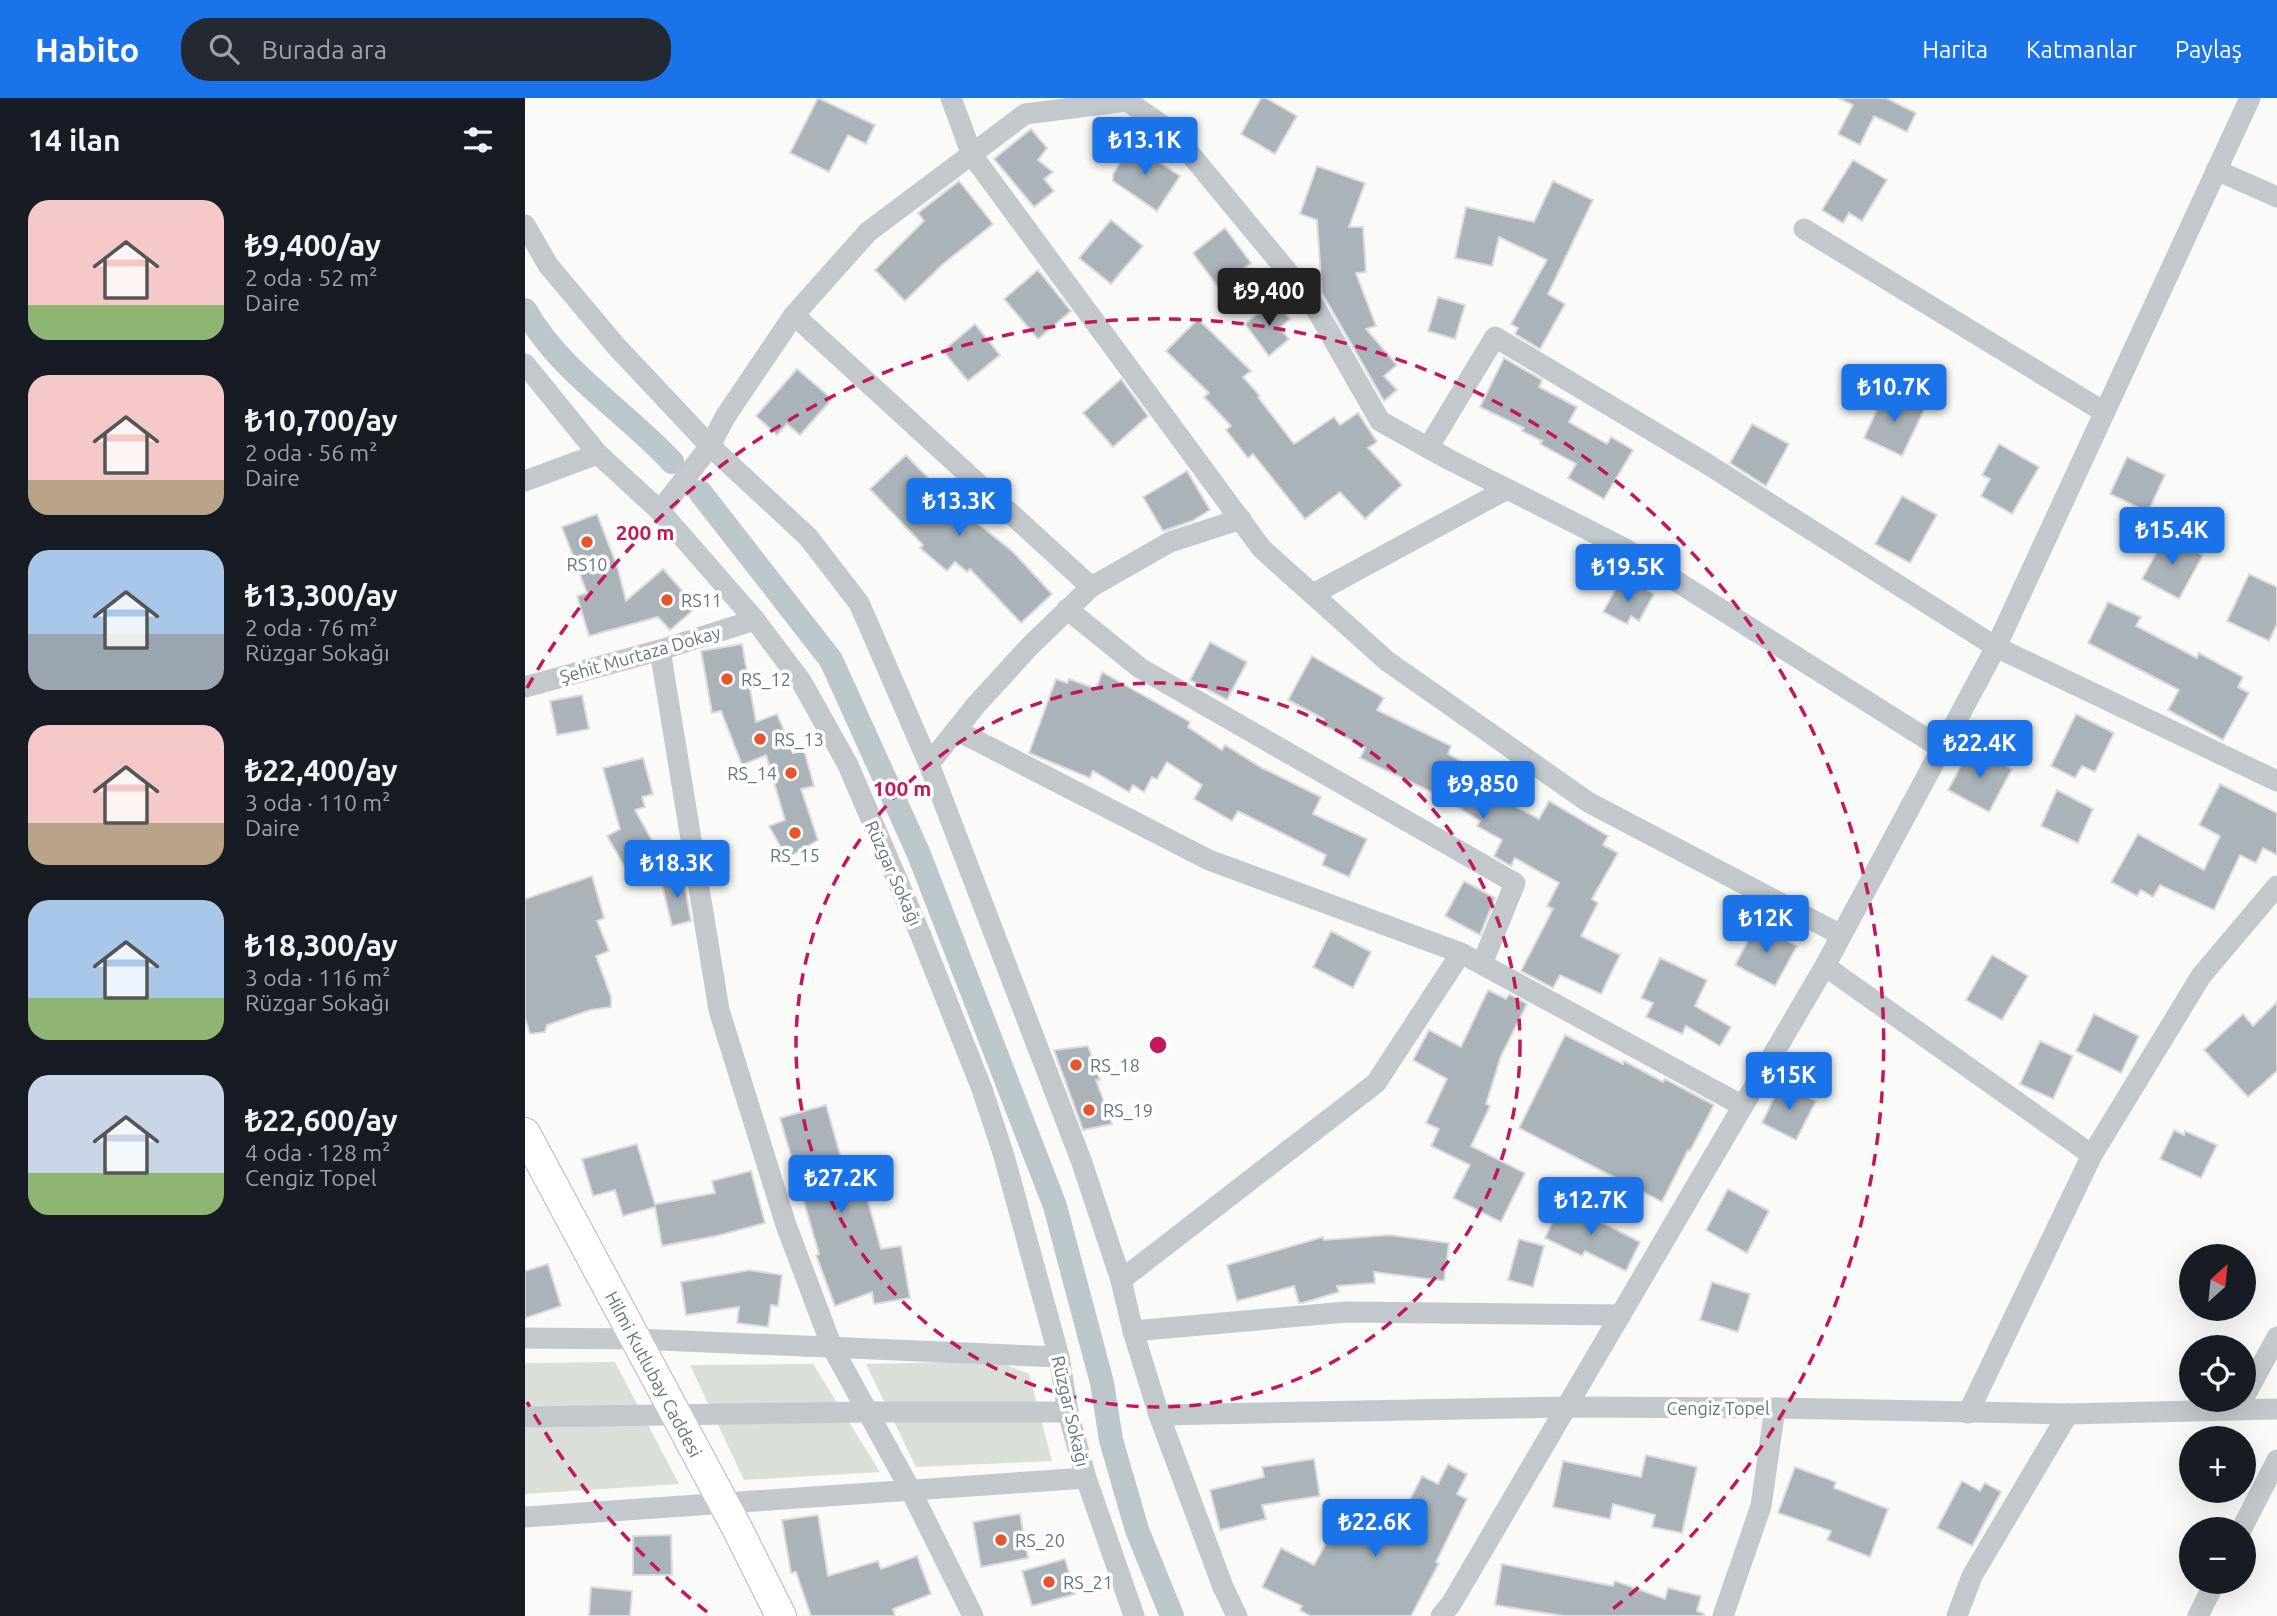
<!DOCTYPE html>
<html lang="tr">
<head>
<meta charset="utf-8">
<style>
	body { margin:0; font-family:Ubuntu,sans-serif; background:#242831; color:#f1f3f6; height:100vh; display:flex; flex-direction:column; font-size:26px; white-space:nowrap }
	* { box-sizing:border-box; margin:0 }
	p { font-size:23px; color:#9ea1a6 }
	.icon { flex:none; width:38px; height:38px; fill:none; stroke:currentColor; stroke-width:2; stroke-linecap:round; stroke-linejoin:round }
	.map { position:relative; flex:1; overflow:hidden }
	.drawer { display:flex; flex-direction:column; background:#171b24; width:525px }
	.drawer>* { flex:none }
	.needle { width:46px; rotate:27deg }
	.fabs { position:absolute; left:1654px; top:1146px; display:grid; gap:14px }
	.fabs a { display:grid; place-items:center; width:77px; height:77px; border-radius:50%; background:#171b24; box-shadow:0 7px 28px #0002; font-size:35px }
	.price { position:absolute; translate:-50% -60px; padding:0 16px; border-radius:7px; background:#1a73e8; color:#fff; font-size:23px; line-height:46px; filter:drop-shadow(0 2px 4px #0008) }
	.price::after { content:''; position:absolute; left:50%; top:42px; width:21px; height:16px; margin-left:-10px; background:inherit; clip-path:polygon(0 0,100% 0,50% 100%) }
	.price.current { background:#222; color:#fff }
	ul { padding:0; list-style:none }
	li { display:flex; align-items:center; gap:21px; height:175px; padding:0 28px }
	li span { display:grid; place-items:center; flex:none; width:196px; height:140px; border-radius:21px; color:#555 }
	li>.icon { margin-inline-start:auto }
	span .icon { width:84px; height:84px; fill:#fffc; stroke-width:1 }
	li b { font-size:30px }
	h2 { display:flex; justify-content:space-between; align-items:center; height:84px; padding:0 28px; font-size:30px }
	header { display:flex; align-items:center; gap:42px; box-sizing:border-box; height:98px; padding:0 35px; background:#1a73e8; color:#fff }
	header strong { font-size:33px }
	nav { display:flex; gap:38px; margin-inline-start:auto; font-size:24px }
	.search { width:490px; height:63px; background:#242831; display:flex; align-items:center; gap:18px; box-sizing:border-box; padding:0 24px; border-radius:28px; color:#9ea1a6; font-size:26px }
	main { display:flex; flex:1; min-height:0 }
	.map>svg:first-child { display:block }
</style>
</head>
<body>
<header>
<strong>Habito</strong>
<div class="search"><svg class="icon" aria-label="search" viewBox="0 0 24 24"><circle cx="10" cy="10" r="6"/><path d="M15 15l6 6"/></svg>Burada ara</div>
<nav><a>Harita</a><a>Katmanlar</a><a>Paylaş</a></nav>
</header>
<main>
<section class="drawer">
<h2>14 ilan<svg class="icon" aria-label="filters" viewBox="0 0 24 24"><path d="M4 7h16M4 17h16"/><circle cx="9" cy="7" r="2"/><circle cx="15" cy="17" r="2"/></svg></h2>
<ul>
<li><span style="background:linear-gradient(#f6c9c9 75%,#8fb573 0)"><svg class="icon" aria-label="home" viewBox="0 0 24 24"><path d="M3 11l9-7 9 7M6 9v11h12V9"/></svg></span><div><b>₺9,400/ay</b><p>2 oda · 52 m²</p><p>Daire</p></div></li>
<li><span style="background:linear-gradient(#f6c9c9 75%,#b9a48a 0)"><svg class="icon" aria-label="home" viewBox="0 0 24 24"><path d="M3 11l9-7 9 7M6 9v11h12V9"/></svg></span><div><b>₺10,700/ay</b><p>2 oda · 56 m²</p><p>Daire</p></div></li>
<li><span style="background:linear-gradient(#a9c7e8 60%,#9aa5b1 0)"><svg class="icon" aria-label="home" viewBox="0 0 24 24"><path d="M3 11l9-7 9 7M6 9v11h12V9"/></svg></span><div><b>₺13,300/ay</b><p>2 oda · 76 m²</p><p>Rüzgar Sokağı</p></div></li>
<li><span style="background:linear-gradient(#f6c9c9 70%,#b9a48a 0)"><svg class="icon" aria-label="home" viewBox="0 0 24 24"><path d="M3 11l9-7 9 7M6 9v11h12V9"/></svg></span><div><b>₺22,400/ay</b><p>3 oda · 110 m²</p><p>Daire</p></div></li>
<li><span style="background:linear-gradient(#a9c7e8 70%,#8fb573 0)"><svg class="icon" aria-label="home" viewBox="0 0 24 24"><path d="M3 11l9-7 9 7M6 9v11h12V9"/></svg></span><div><b>₺18,300/ay</b><p>3 oda · 116 m²</p><p>Rüzgar Sokağı</p></div></li>
<li><span style="background:linear-gradient(#c9d6e8 70%,#8fb573 0)"><svg class="icon" aria-label="home" viewBox="0 0 24 24"><path d="M3 11l9-7 9 7M6 9v11h12V9"/></svg></span><div><b>₺22,600/ay</b><p>4 oda · 128 m²</p><p>Cengiz Topel</p></div></li>
</ul>
</section>
<div class="map">
<svg width="1752" height="1518" viewBox="0 0 1752 1518">
	<rect width="100%" height="100%" fill="#fafaf8"/>
	<g fill="#dadfd7">
		<path d="M471,1263L504,1276L527,1363L391,1369L341,1266Z"/>
		<path d="M90,1264L154,1386L0,1396V1265Z"/>
		<path d="M288,1266L355,1374L219,1382L165,1267Z"/>
	</g>
	<g fill="none" stroke-linecap="round" stroke-linejoin="round">
		<g stroke="#bbc7cb" stroke-width="24">
			<path d="M0,212C36,275 99,312 147,364"/>
			<path d="M175,394L306,562L393,754L530,1108L577,1285L586,1342L612,1432L647,1518"/>
		</g>
	</g>
	<g fill="#aab3b9" stroke="#dcdcda" stroke-width="2">
		<path d="M293,0L350,27L341,46L323,37L304,74L265,55Z"/>
		<path d="M736,0H741L772,18L750,56L716,36Z"/>
		<path d="M1313,0H1361L1391,15L1382,34L1349,18L1335,47L1313,36L1328,7Z"/>
		<path d="M506,31L522,50L513,62L528,74L519,81L529,93L509,109L469,61Z"/>
		<path d="M607,46L655,78L632,113L588,83V76Z"/>
		<path d="M1328,62L1362,82L1337,123L1324,115L1318,125L1297,112Z"/>
		<path d="M792,68L840,85L824,129H838L841,174L831,175L851,228L841,231L872,267L859,278L872,292L859,303L797,195L792,122L775,116Z"/>
		<path d="M434,83L468,126L418,166L380,203L350,172L399,123L393,115Z"/>
		<path d="M1028,83L1068,102L1023,196L1040,206L1015,251L990,236L993,230L986,226L1022,162L974,139L967,168L930,160L941,109L1009,124Z"/>
		<path d="M586,122L618,148L586,186L554,160Z"/>
		<path d="M700,130L726,165L693,189L668,155Z"/>
		<path d="M513,172L546,213L513,241L479,201Z"/>
		<path d="M913,199L940,207L930,241L903,233Z"/>
		<path d="M749,202L765,221L755,230L764,241L744,258L720,226Z"/>
		<path d="M673,221L726,273L718,279L735,298L733,299L769,346L809,319L815,327L833,315L852,344L843,350L877,387L840,421L815,394L780,421L728,356L723,360L701,332L706,328L679,299L684,295L641,253Z"/>
		<path d="M450,226L475,257L443,283L418,253Z"/>
		<path d="M979,260L1017,282L1014,289L1052,309L1044,324L1082,346L1086,339L1108,352L1079,401L1043,380L1051,366L1015,346L1017,343L997,333L999,330L955,309Z"/>
		<path d="M272,271L307,301L275,337L262,326L252,337L231,318Z"/>
		<path d="M596,281L623,318L588,349L558,315Z"/>
		<path d="M1360,294L1399,312L1377,358L1339,340Z"/>
		<path d="M1227,326L1264,346L1241,388L1205,365Z"/>
		<path d="M1474,346L1514,369L1487,416L1456,398L1465,381L1457,377Z"/>
		<path d="M381,357L425,403L488,454L527,496L496,525L445,471L442,474L430,464L422,473L395,450L398,447L345,391Z"/>
		<path d="M1602,359L1640,377L1623,414L1585,396Z"/>
		<path d="M662,373L685,412L667,423L638,433L618,399Z"/>
		<path d="M1377,398L1412,417L1385,465L1350,446Z"/>
		<path d="M72,416L93,471L101,503L138,471L172,509L145,532L133,519L64,538L52,498L62,495L37,429Z"/>
		<path d="M1641,437L1678,457L1654,501L1617,481Z"/>
		<path d="M1724,476L1752,489V526L1744,543L1702,523Z"/>
		<path d="M1093,487L1108,495L1113,487L1129,496L1114,523L1106,518L1102,526L1078,514Z"/>
		<path d="M1583,504L1616,519L1611,528L1672,560L1674,555L1718,579L1713,589L1724,595L1698,642L1643,612L1654,592L1563,545Z"/>
		<path d="M685,544L722,564L702,602L665,582Z"/>
		<path d="M217,546L231,624L252,616L268,655L279,652L289,688L276,691L293,742L262,760L244,728L260,722L241,657L217,667L196,613L187,615L176,553Z"/>
		<path d="M787,558L859,600L852,612L926,648L923,656L968,681L961,693L1014,721L1024,703L1083,738L1078,747L1093,755L1067,801L1073,805L1056,838L1095,857L1076,896L1035,877L1028,890L996,873L1028,811L1022,808L1034,785L990,760L986,768L969,758L977,742L952,728L955,723L915,698L835,660L840,650L797,626L799,621L763,602Z"/>
		<path d="M577,574L665,624L663,629L697,652L700,647L737,670L796,699L788,716L842,741L824,779L797,767L801,757L713,713L707,723L669,701L677,687L642,664L632,681L627,679L619,694L608,687L604,694L568,673L565,680L504,655L531,581L542,585L544,581L571,591Z"/>
		<path d="M57,597L64,631L32,637L25,603Z"/>
		<path d="M1551,616L1589,635L1570,674L1557,668L1550,680L1526,668Z"/>
		<path d="M1446,649L1487,671L1464,714L1423,692Z"/>
		<path d="M118,660L128,696L117,699L120,709L110,712L134,755L102,773L82,738L95,731L78,670Z"/>
		<path d="M1695,686L1752,715V757L1738,750L1731,765L1715,757L1689,812L1635,787L1628,799L1616,792L1612,798L1586,784L1613,736L1679,772L1695,738L1674,727Z"/>
		<path d="M1532,692L1568,711L1553,745L1516,728Z"/>
		<path d="M158,777L166,823L147,828L136,783Z"/>
		<path d="M67,778L79,820L72,823L84,853L71,858L86,899V909L65,912L22,927L20,934L5,936L0,920V801Z"/>
		<path d="M939,783L970,800L955,837L920,818Z"/>
		<path d="M1232,826L1272,848L1250,888L1210,867Z"/>
		<path d="M806,833L846,854L828,890L788,869Z"/>
		<path d="M1467,857L1503,878L1477,922L1441,902Z"/>
		<path d="M1135,860L1182,882L1170,908L1206,929L1195,948L1161,928L1157,936L1121,919L1128,905L1116,900Z"/>
		<path d="M963,892L981,901L984,896L1002,906L976,958L961,1006L965,1008L946,1048L1000,1075L976,1124L928,1100L945,1067L906,1048L914,1031L901,1025L922,981L888,962L904,932L936,949Z"/>
		<path d="M1752,904V973L1723,999L1679,952L1718,916L1728,928Z"/>
		<path d="M1569,916L1614,938L1596,975L1551,953Z"/>
		<path d="M1040,937L1098,966L1099,963L1138,984L1140,981L1189,1007L1165,1053L1163,1052L1137,1104L994,1030Z"/>
		<path d="M1515,943L1548,958L1528,1001L1495,986Z"/>
		<path d="M563,948L575,982H571L587,1026L558,1032L529,952Z"/>
		<path d="M1256,985L1291,1003L1271,1042L1237,1025Z"/>
		<path d="M301,1007L318,1067L332,1063L356,1151L376,1148L385,1200L349,1206L347,1194L310,1208L291,1157L294,1156L255,1020Z"/>
		<path d="M1649,1032L1659,1037L1660,1033L1692,1047L1676,1080L1635,1061Z"/>
		<path d="M112,1046L130,1106L190,1095L187,1083L226,1073L240,1125L191,1138L137,1148L130,1109L98,1118L90,1092L68,1098L57,1061Z"/>
		<path d="M1203,1091L1244,1113L1222,1155L1181,1132Z"/>
		<path d="M1037,1104L1115,1144L1101,1173L1060,1153L1057,1158L1020,1140Z"/>
		<path d="M865,1137L924,1145L919,1183L849,1174L850,1185L812,1188L814,1194L777,1205H774L769,1188L712,1203L702,1167L798,1139L799,1142Z"/>
		<path d="M994,1141L1019,1148L1008,1189L983,1182Z"/>
		<path d="M23,1166L36,1208L0,1220V1173Z"/>
		<path d="M225,1172L257,1177L253,1208L246,1207L243,1229L212,1225L214,1209L161,1217L156,1184Z"/>
		<path d="M1187,1184L1225,1196L1213,1234L1175,1222Z"/>
		<path d="M1121,1357L1172,1369L1157,1435L1127,1429L1130,1417L1088,1406L1085,1421L1028,1409L1038,1363L1116,1379Z"/>
		<path d="M789,1361L795,1398L737,1407L741,1421L695,1432L685,1392L739,1379L737,1369Z"/>
		<path d="M923,1366L942,1376L932,1396L942,1401L911,1464L914,1465L886,1518H785L775,1512L777,1508L737,1489L756,1450L789,1467L819,1413L866,1439L897,1378L913,1386Z"/>
		<path d="M1270,1369L1311,1384L1309,1390L1363,1411L1345,1459L1302,1442L1306,1433L1253,1415Z"/>
		<path d="M1437,1383L1455,1393L1460,1385L1476,1394L1447,1448L1412,1430Z"/>
		<path d="M495,1416L503,1460L456,1469L448,1424Z"/>
		<path d="M293,1417L303,1478L353,1463L356,1471L392,1458L406,1496L368,1511L370,1518H286L271,1474L266,1475L257,1422Z"/>
		<path d="M146,1437L147,1477H108V1438Z"/>
		<path d="M540,1461L550,1496L507,1508L497,1473Z"/>
		<path d="M977,1466L1088,1488L1090,1483L1140,1501L1143,1490L1176,1498L1172,1513L1179,1516V1518H1039L970,1507Z"/>
		<path d="M66,1489L107,1493L105,1518H64Z"/>
	</g>
	<g fill="none" stroke-linecap="round" stroke-linejoin="round">
		<defs>
			<path id="secondary" d="M0,1035L212,1430L256,1518"/>
		</defs>
		<use href="#secondary" stroke="#b3babf" stroke-width="32"/>
		<g stroke="#c3c8cc" stroke-width="21">
			<path d="M426,0L447,57L737,451L862,563L1063,704L1316,837"/>
			<path d="M1691,72L1752,99"/>
			<path d="M0,127L23,167L91,248L185,348L283,439L334,505L404,666"/>
			<path d="M1279,131L1579,314"/>
			<path d="M269,217L566,489"/>
			<path d="M0,266L73,356L135,413L230,522L276,583L323,667L394,833L457,991L479,1058L534,1259L543,1314L561,1380L609,1518"/>
			<path d="M903,350L970,239L1179,364L1471,549L1752,683"/>
			<path d="M0,383L73,356"/>
			<path d="M135,413L185,348L200,319L269,217L343,134L500,16L602,3L647,34L786,202L855,323L923,361L1097,449L1416,650"/>
			<path d="M788,496L982,391"/>
			<path d="M542,511L615,570L990,785L957,866"/>
			<path d="M135,552L194,912L261,1127L307,1249L386,1393L448,1518"/>
			<path d="M0,589L135,552L230,522"/>
			<path d="M431,632L684,762L936,855L1218,1008"/>
			<path d="M1300,868L1567,1057"/>
			<path d="M596,1182L851,985L936,855"/>
			<path d="M608,1233L821,1214L1096,1217"/>
			<path d="M0,1240L111,1241L534,1259"/>
			<path d="M1718,1301L1752,1239"/>
			<path d="M1443,1315L1567,1057L1676,878L1752,788"/>
			<path d="M634,1317L1042,1309L1250,1310L1543,1316L1752,1311"/>
			<path d="M0,1319L342,1314H543"/>
			<path d="M0,1419L561,1380"/>
			<path d="M1716,1432L1752,1362"/>
			<path d="M712,1518L698,1489L634,1317L608,1233L596,1182L556,1062L404,666L451,607L505,548L566,489L645,444L716,421"/>
			<path d="M916,1518L926,1506L1300,868L1471,549L1725,0"/>
			<path d="M1198,1518L1236,1408L1250,1310"/>
			<path d="M1432,1518L1447,1478L1543,1316"/>
			<path d="M1673,1518L1690,1484"/>
		</g>
		<use href="#secondary" stroke="#fff" stroke-width="30"/>
	</g>
	<g fill="none" stroke="#c2185b" stroke-width="3.5" stroke-dasharray="12 9">
		<circle cx="633" cy="947" r="362"/>
		<path d="M182 1514A725 725 0 0 1 2 1304M2 590A725 725 0 1 1 1084 1514"/>
	</g>
	<g fill="#e4572e" stroke="#fff" stroke-width="2.5">
		<circle cx="62" cy="444" r="7"/>
		<circle cx="142" cy="502" r="7"/>
		<circle cx="202" cy="581" r="7"/>
		<circle cx="235" cy="641" r="7"/>
		<circle cx="266" cy="675" r="7"/>
		<circle cx="270" cy="735" r="7"/>
		<circle cx="551" cy="967" r="7"/>
		<circle cx="564" cy="1012" r="7"/>
		<circle cx="476" cy="1442" r="7"/>
		<circle cx="524" cy="1484" r="7"/>
	</g>
	<g text-anchor="middle" dominant-baseline="central" stroke-width="7" stroke-linejoin="round" paint-order="stroke">
		<g font-size="18" fill="#657683" stroke="#fff" text-anchor="start">
			<text x="62" y="466" text-anchor="middle">RS10</text>
			<text x="156" y="502">RS11</text>
			<text x="216" y="581">RS_12</text>
			<text x="249" y="641">RS_13</text>
			<text x="252" y="675" text-anchor="end">RS_14</text>
			<text x="270" y="757" text-anchor="middle">RS_15</text>
			<text x="565" y="967">RS_18</text>
			<text x="578" y="1012">RS_19</text>
			<text x="490" y="1442">RS_20</text>
			<text x="538" y="1484">RS_21</text>
		</g>
		<g font-size="18" fill="#657683" stroke="#fff">
			<text transform="translate(115 556) rotate(-16)">Şehit Murtaza Dokay</text>
			<text transform="translate(369 775) rotate(66)">Rüzgar Sokağı</text>
			<text transform="translate(129 1276) rotate(62)">Hilmi Kutlubay Caddesi</text>
			<text x="1193" y="1310">Cengiz Topel</text>
			<text transform="translate(546 1313) rotate(77)">Rüzgar Sokağı</text>
		</g>
	</g>
	<circle cx="633" cy="947" r="10" fill="#c2185b" stroke="#fff" stroke-width="3.5"/>
	<g font-size="21" text-anchor="middle" font-weight="bold" fill="#c2185b" stroke="#fff" stroke-width="7" stroke-linejoin="round" paint-order="stroke">
		<text x="120" y="442">200 m</text>
		<text x="377" y="698">100 m</text>
	</g>
</svg>
<div class="fabs">
<a><svg class="needle" viewBox="-14 -14 28 28"><path d="M0-13l5 13h-10z" fill="#e53935"/><path d="M0 13l5-13h-10z" fill="#9ea1a6"/></svg></a>
<a><svg class="icon" aria-label="locate" viewBox="0 0 24 24"><circle cx="12" cy="12" r="6"/><path d="M12 2v4M12 18v4M2 12h4M18 12h4"/></svg></a>
<a>+</a>
<a>−</a>
</div>
<b class="price" style="left:620px;top:79px">₺13.1K</b>
<b class="price current" style="left:744px;top:230px">₺9,400</b>
<b class="price" style="left:1369px;top:326px">₺10.7K</b>
<b class="price" style="left:434px;top:440px">₺13.3K</b>
<b class="price" style="left:1647px;top:469px">₺15.4K</b>
<b class="price" style="left:1103px;top:506px">₺19.5K</b>
<b class="price" style="left:1455px;top:682px">₺22.4K</b>
<b class="price" style="left:958px;top:723px">₺9,850</b>
<b class="price" style="left:152px;top:802px">₺18.3K</b>
<b class="price" style="left:1241px;top:857px">₺12K</b>
<b class="price" style="left:1264px;top:1014px">₺15K</b>
<b class="price" style="left:316px;top:1117px">₺27.2K</b>
<b class="price" style="left:1066px;top:1139px">₺12.7K</b>
<b class="price" style="left:850px;top:1461px">₺22.6K</b>
</div>
</main>
</body>
</html>
